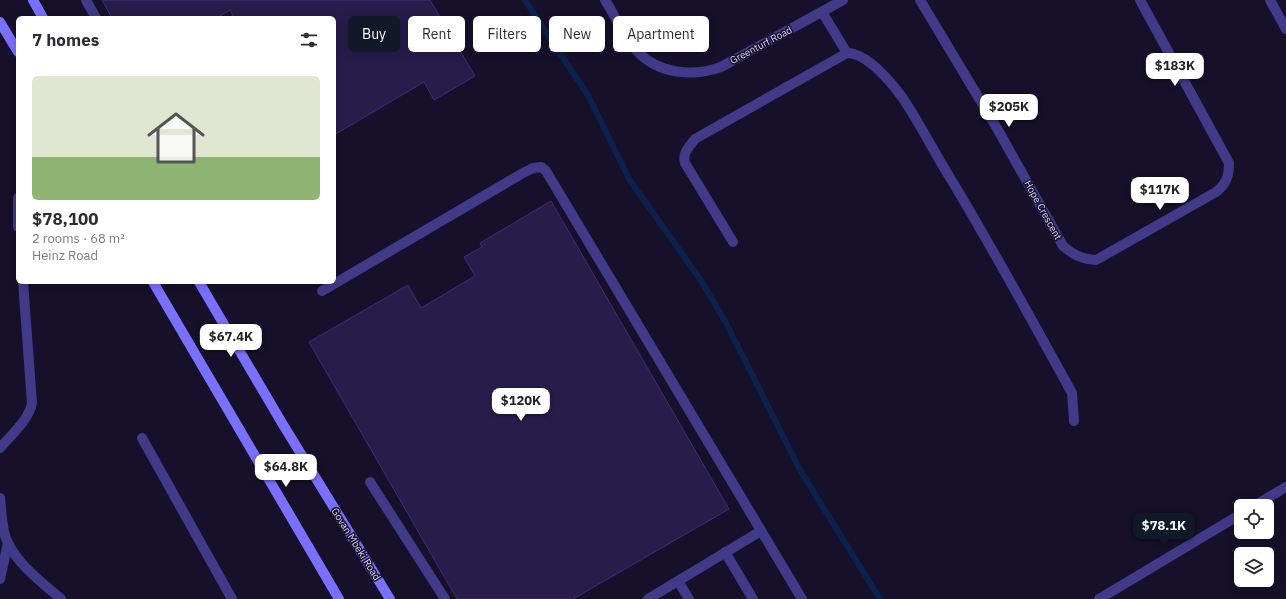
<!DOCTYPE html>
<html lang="en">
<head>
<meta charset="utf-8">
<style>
	body { margin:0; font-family:"IBM Plex Sans",sans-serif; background:#f2f2f3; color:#2b2b33; height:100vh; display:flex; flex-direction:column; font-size:15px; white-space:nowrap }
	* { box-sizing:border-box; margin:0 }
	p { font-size:13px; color:#7c7c81 }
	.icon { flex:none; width:22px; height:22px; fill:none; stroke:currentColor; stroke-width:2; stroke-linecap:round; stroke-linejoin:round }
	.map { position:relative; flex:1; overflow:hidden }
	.details { position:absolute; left:16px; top:16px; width:320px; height:268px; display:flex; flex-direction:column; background:#fff; border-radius:6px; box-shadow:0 2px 10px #0003 }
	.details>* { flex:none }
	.top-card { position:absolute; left:348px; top:16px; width:380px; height:36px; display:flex; gap:8px }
	.tools { position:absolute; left:1234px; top:499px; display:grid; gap:8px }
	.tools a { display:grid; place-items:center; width:40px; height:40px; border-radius:6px; background:#fff; box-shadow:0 2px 10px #0003; font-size:20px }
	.price { position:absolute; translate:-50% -34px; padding:0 9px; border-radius:8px; background:#fff; color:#222; font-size:13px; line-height:26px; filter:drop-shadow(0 1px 2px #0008) }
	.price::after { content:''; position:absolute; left:50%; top:24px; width:12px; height:9px; margin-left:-6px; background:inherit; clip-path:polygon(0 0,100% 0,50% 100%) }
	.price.active { background:#111827; color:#fff }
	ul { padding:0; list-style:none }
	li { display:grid; align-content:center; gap:8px; height:212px; padding:0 16px }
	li+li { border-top:1px solid #e1e1e2 }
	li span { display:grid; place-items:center; height:124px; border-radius:6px; color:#555 }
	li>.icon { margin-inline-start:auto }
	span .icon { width:72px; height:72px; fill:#fffc; stroke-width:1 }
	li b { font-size:17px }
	h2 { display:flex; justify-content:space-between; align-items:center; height:48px; padding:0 16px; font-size:17px }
	.chip { padding:0 14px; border-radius:6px; background:#fff; box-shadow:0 2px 10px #0003; font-size:14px; line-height:36px }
	.chip.active { background:#111827; color:#fff }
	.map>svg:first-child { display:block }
</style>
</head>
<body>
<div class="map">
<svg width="1286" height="599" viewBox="0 0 1286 599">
	<rect width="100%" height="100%" fill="#16102a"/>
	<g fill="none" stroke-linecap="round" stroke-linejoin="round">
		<path stroke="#0c214d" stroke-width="6" d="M525,0L589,97L629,179L700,279L725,321L800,470L880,599"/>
	</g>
	<g fill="#281c4b" stroke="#402d77">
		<path d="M102,0H430L475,76L434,100L424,82L334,135V18H234L230,10L217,18H112Z"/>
		<path d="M551,201L729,509L573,599H457L309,342L408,285L421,308L475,276L464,257L482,247L480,243Z"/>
	</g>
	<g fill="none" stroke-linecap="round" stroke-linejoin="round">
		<g stroke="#413a89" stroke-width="10">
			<path d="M86,0L96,18"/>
			<path d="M822,12L847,53"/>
			<path d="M18,198V227"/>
			<path d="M733,242L685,163C682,153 689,147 695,139L847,53C867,53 891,82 902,97C919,122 933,150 949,176C992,247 1032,320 1072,393L1074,421"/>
			<path d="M322,291L523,173L533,168L541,167L546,171L802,599"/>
			<path d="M142,438L232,599"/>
			<path d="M0,448C11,435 29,420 32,403L23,282"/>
			<path d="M370,482L445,599"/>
			<path d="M0,498C2,512 1,530 8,543C19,566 43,583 61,599"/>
			<path d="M725,552L753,599"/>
			<path d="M0,579L8,543"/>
			<path d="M678,581L689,599"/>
			<path d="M648,599L761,531"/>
		</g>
		<g stroke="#413a89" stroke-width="10">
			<path d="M605,0C616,17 624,38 638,52C659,74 693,77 721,67L843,0"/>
			<path d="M920,0L998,130L1063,246C1074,255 1081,259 1096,260L1216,192C1226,184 1229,177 1229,163L1140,0"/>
			<path d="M1270,0L1286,29"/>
			<path d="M1254,506L1286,487"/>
			<path d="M1099,599L1241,514"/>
		</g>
		<g stroke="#7a70ff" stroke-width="10">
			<path d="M33,0L43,18"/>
			<path d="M0,22L18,52"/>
			<path d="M153,282L339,599"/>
			<path d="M199,282L282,423L390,599"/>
		</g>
	</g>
	<g text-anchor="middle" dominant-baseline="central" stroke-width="3" stroke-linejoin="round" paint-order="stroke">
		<g font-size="10" fill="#dfd9ff" stroke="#16102a">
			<text transform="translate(761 45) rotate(-28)">Greenturf Road</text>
			<text transform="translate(1043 210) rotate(61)">Hope Crescent</text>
			<text transform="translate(356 544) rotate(58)">Govan Mbeki Road</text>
		</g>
	</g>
</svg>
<div class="tools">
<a><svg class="icon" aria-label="locate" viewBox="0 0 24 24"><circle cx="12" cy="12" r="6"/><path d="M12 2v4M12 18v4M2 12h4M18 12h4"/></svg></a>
<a><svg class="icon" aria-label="layers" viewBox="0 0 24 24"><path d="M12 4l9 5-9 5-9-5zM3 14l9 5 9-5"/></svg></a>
</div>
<b class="price" style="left:1175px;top:87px">$183K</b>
<b class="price" style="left:1009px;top:128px">$205K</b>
<b class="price" style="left:1160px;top:211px">$117K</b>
<b class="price" style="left:231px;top:358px">$67.4K</b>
<b class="price" style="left:521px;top:422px">$120K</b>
<b class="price" style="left:286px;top:488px">$64.8K</b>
<b class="price active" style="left:1164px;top:547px">$78.1K</b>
<div class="top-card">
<a class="chip active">Buy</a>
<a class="chip">Rent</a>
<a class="chip">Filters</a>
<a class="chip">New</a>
<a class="chip">Apartment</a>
</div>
<section class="details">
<h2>7 homes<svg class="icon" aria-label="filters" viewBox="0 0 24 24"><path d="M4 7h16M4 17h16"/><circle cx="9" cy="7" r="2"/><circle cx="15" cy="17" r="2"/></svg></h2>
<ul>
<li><span style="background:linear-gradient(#dfe7d0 65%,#8fb573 0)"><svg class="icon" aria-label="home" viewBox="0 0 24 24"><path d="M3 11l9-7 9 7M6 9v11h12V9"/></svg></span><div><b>$78,100</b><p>2 rooms · 68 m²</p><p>Heinz Road</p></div></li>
</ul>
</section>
</div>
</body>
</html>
